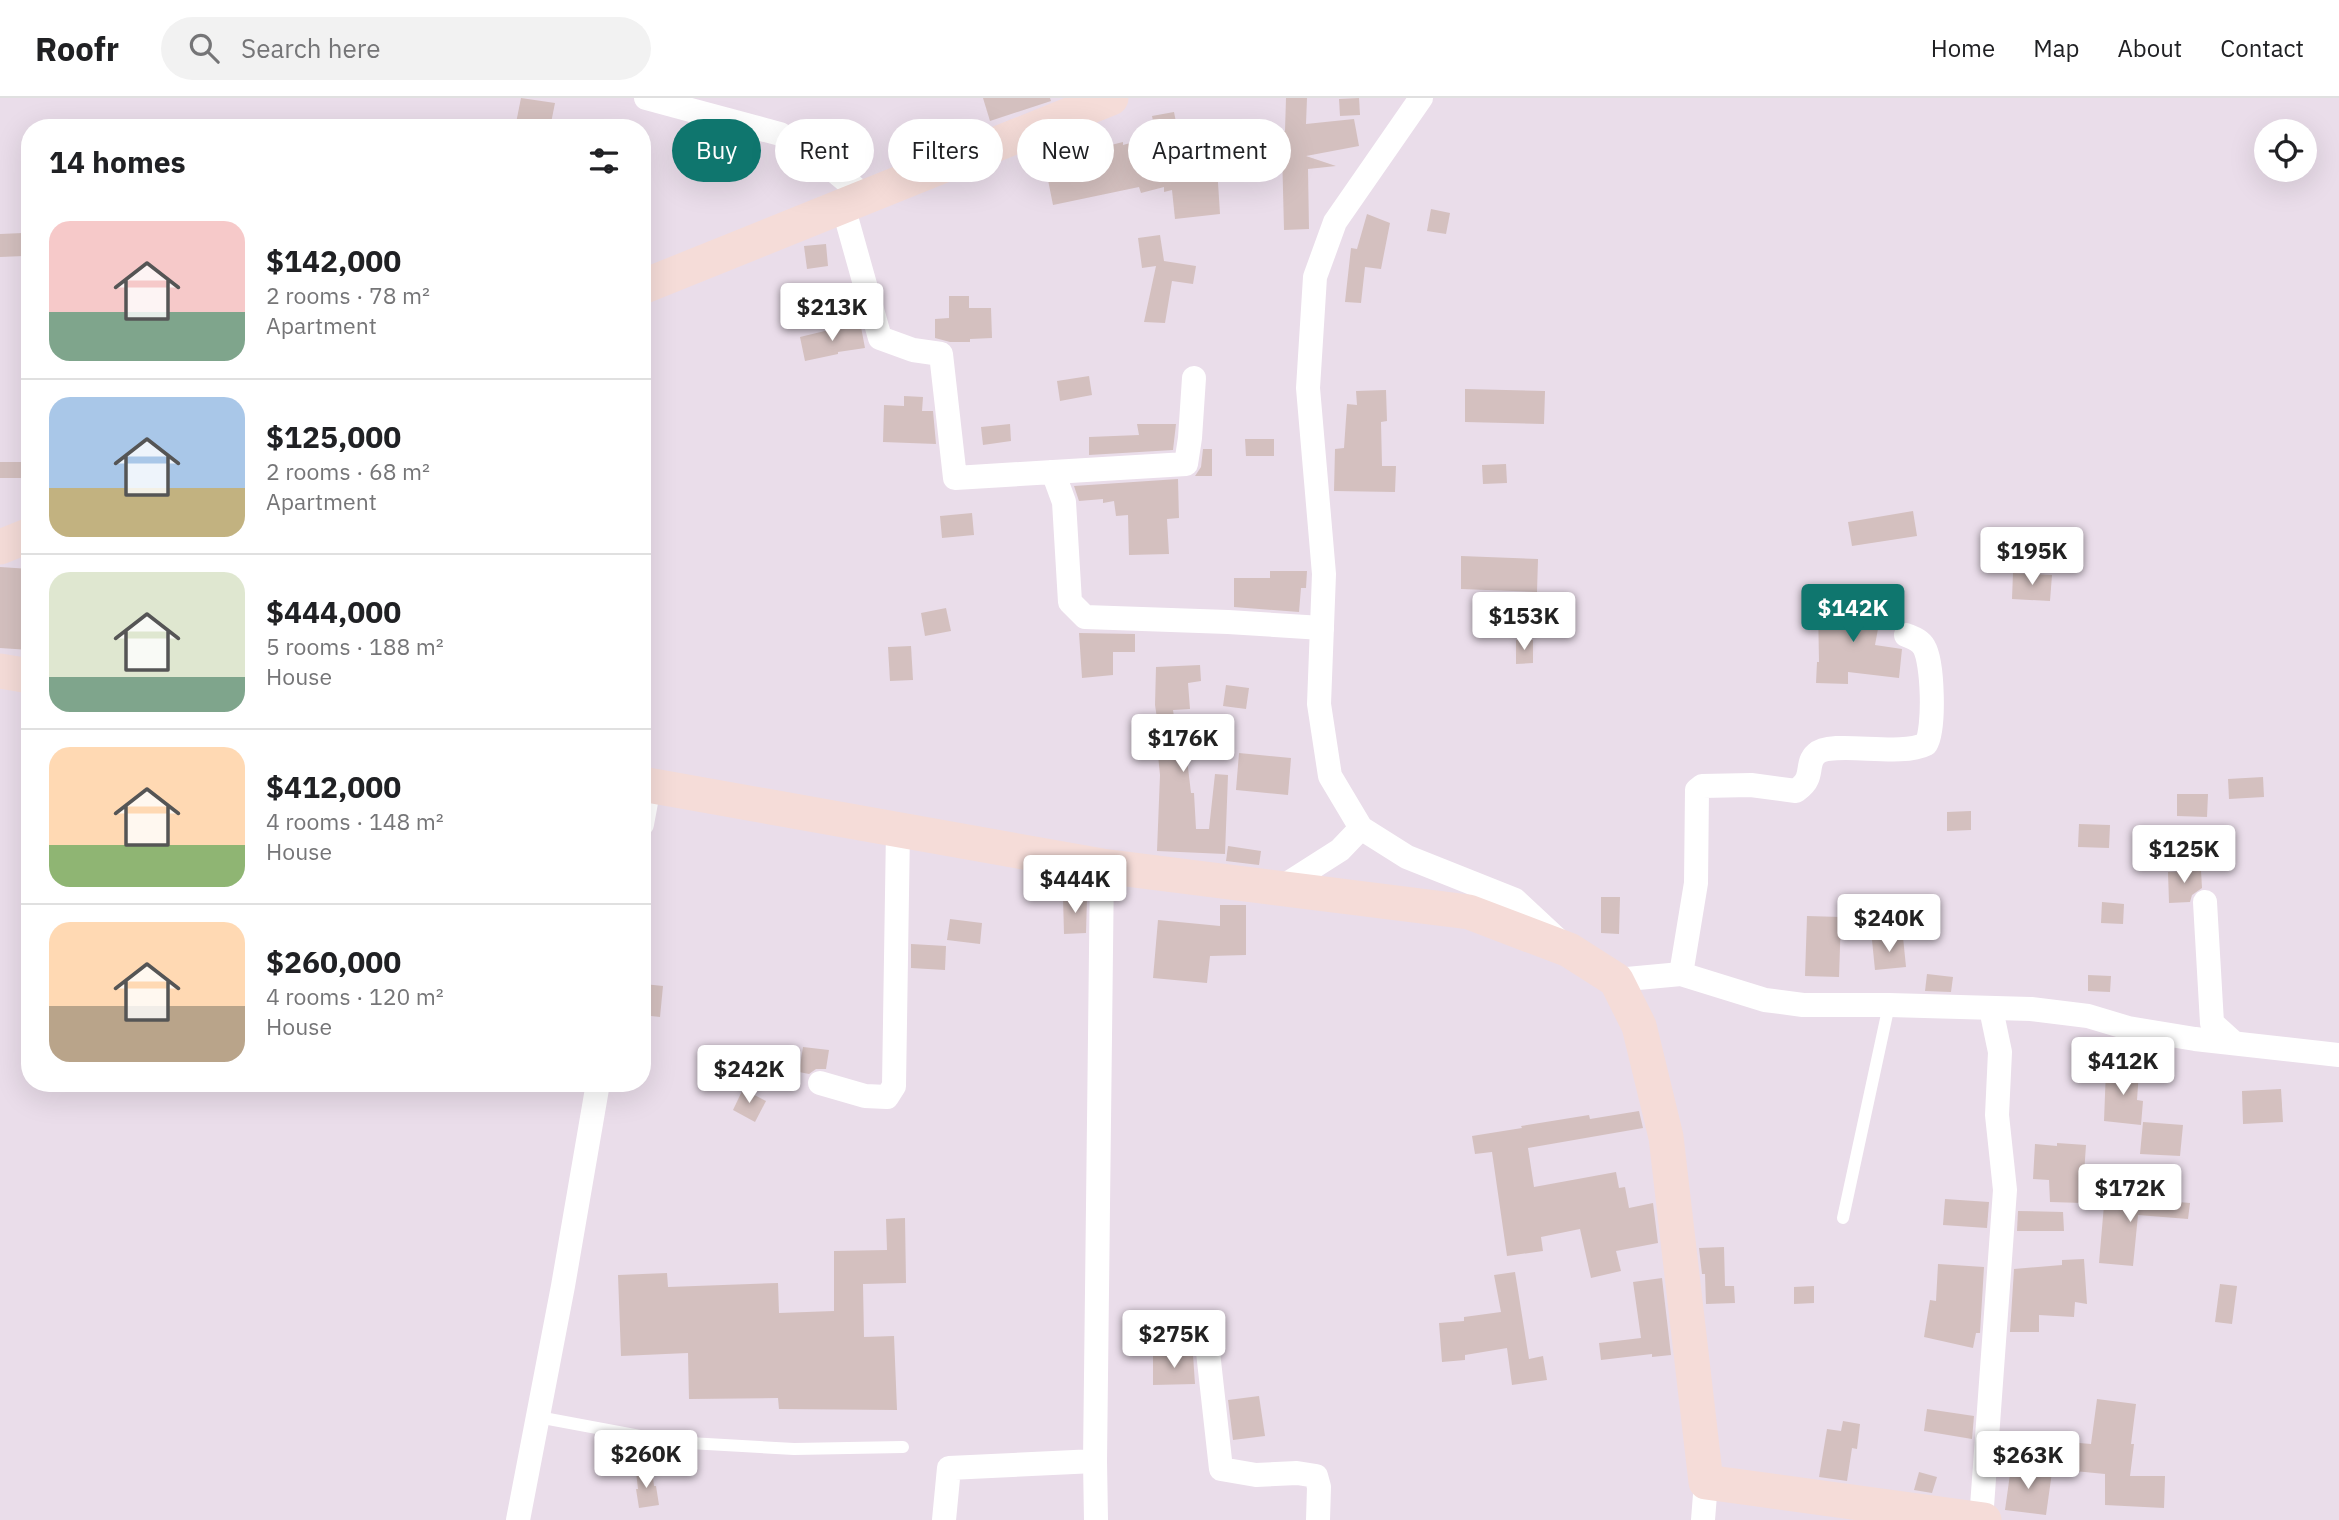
<!DOCTYPE html>
<html lang="en">
<head>
<meta charset="utf-8">
<style>
	body { margin:0; font-family:"IBM Plex Sans",sans-serif; background:#f2f2f2; color:#202124; height:100vh; display:flex; flex-direction:column; font-size:26px; white-space:nowrap }
	* { box-sizing:border-box; margin:0 }
	p { font-size:23px; color:#757577 }
	.icon { flex:none; width:38px; height:38px; fill:none; stroke:currentColor; stroke-width:2; stroke-linecap:round; stroke-linejoin:round }
	.map { position:relative; flex:1; overflow:hidden }
	.sheet { position:absolute; left:21px; top:21px; width:630px; height:973px; display:flex; flex-direction:column; background:#fff; border-radius:28px; box-shadow:0 7px 28px #0002 }
	.sheet>* { flex:none }
	.hud { position:absolute; left:672px; top:21px; width:665px; height:63px; display:flex; gap:14px }
	.controls { position:absolute; left:2254px; top:21px; display:grid; gap:14px }
	.controls a { display:grid; place-items:center; width:63px; height:63px; border-radius:50%; background:#fff; box-shadow:0 7px 28px #0002; font-size:35px }
	.price { position:absolute; translate:-50% -60px; padding:0 16px; border-radius:7px; background:#fff; color:#222; font-size:23px; line-height:46px; filter:drop-shadow(0 2px 4px #0008) }
	.price::after { content:''; position:absolute; left:50%; top:42px; width:21px; height:16px; margin-left:-10px; background:inherit; clip-path:polygon(0 0,100% 0,50% 100%) }
	.price.active { background:#0f766e; color:#fff }
	ul { padding:0; list-style:none }
	li { display:flex; align-items:center; gap:21px; height:175px; padding:0 28px }
	li+li { border-top:2px solid #e0e0e0 }
	li span { display:grid; place-items:center; flex:none; width:196px; height:140px; border-radius:21px; color:#555 }
	li>.icon { margin-inline-start:auto }
	span .icon { width:84px; height:84px; fill:#fffc; stroke-width:1 }
	li b { font-size:30px }
	h2 { display:flex; justify-content:space-between; align-items:center; height:84px; padding:0 28px; font-size:30px }
	.tag { padding:0 24px; border-radius:32px; background:#fff; box-shadow:0 7px 28px #0002; font-size:24px; line-height:63px }
	.tag.active { background:#0f766e; color:#fff }
	header { display:flex; align-items:center; gap:42px; box-sizing:border-box; height:98px; padding:0 35px; background:#fff; border-bottom:2px solid #e0e0e0 }
	header strong { font-size:33px }
	nav { display:flex; gap:38px; margin-inline-start:auto; font-size:24px }
	.search { width:490px; height:63px; background:#f2f2f2; display:flex; align-items:center; gap:18px; box-sizing:border-box; padding:0 24px; border-radius:38px; color:#757577; font-size:26px }
	.map>svg:first-child { display:block }
</style>
</head>
<body>
<header>
<strong>Roofr</strong>
<div class="search"><svg class="icon" aria-label="search" viewBox="0 0 24 24"><circle cx="10" cy="10" r="6"/><path d="M15 15l6 6"/></svg>Search here</div>
<nav><a>Home</a><a>Map</a><a>About</a><a>Contact</a></nav>
</header>
<div class="map">
<svg width="2339" height="1422" viewBox="0 0 2339 1422">
	<rect width="100%" height="100%" fill="#eaddea"/>
	<g fill="#d4c0bf">
		<path d="M521,0L555,5L550,30H515Z"/>
		<path d="M983,0H1050L1051,3L990,23Z"/>
		<path d="M1286,0H1307L1306,26L1354,21L1359,48L1306,58L1336,68L1308,71L1309,131L1284,132L1282,52L1283,33H1285Z"/>
		<path d="M1359,0L1360,17L1340,18L1339,1Z"/>
		<path d="M1174,14L1176,24L1214,22L1220,116L1175,121L1172,92L1164,94V89L1141,95L1139,89L1053,107L1045,67L1104,55L1103,49L1123,44V47L1156,38L1152,18Z"/>
		<path d="M1431,111L1450,115L1446,136L1427,133Z"/>
		<path d="M1367,116L1390,125L1381,171L1365,169L1361,205L1345,204L1351,150L1357,151Z"/>
		<path d="M23,135L24,158L0,159V136Z"/>
		<path d="M1160,137L1164,163L1196,168L1193,186L1172,183L1165,225L1144,224L1156,168L1142,170L1138,140Z"/>
		<path d="M826,146L828,168L807,171L804,148Z"/>
		<path d="M949,198H969V210H991L992,240L970,241V244H950L935,240V221L949,220Z"/>
		<path d="M861,229L865,250L838,254V256L805,263L800,239L833,231Z"/>
		<path d="M1089,278L1092,297L1060,303L1057,283Z"/>
		<path d="M1465,291L1545,293L1544,326L1465,324Z"/>
		<path d="M1386,292L1387,323L1381,324L1382,368H1396L1395,394L1334,393L1335,351L1344,350L1347,306L1357,307L1356,293Z"/>
		<path d="M904,298L923,299L922,313H933L936,346L883,344L884,307L904,308Z"/>
		<path d="M1010,326L1011,343L983,347L981,329Z"/>
		<path d="M1137,326H1176L1173,352L1089,357V339L1139,337Z"/>
		<path d="M1245,341H1274V358H1246Z"/>
		<path d="M1203,351H1212V378H1195L1201,369Z"/>
		<rect x="0" y="364" width="30" height="16"/>
		<path d="M1506,366L1507,385L1483,386L1482,367Z"/>
		<path d="M1178,381L1179,420L1167,421L1169,456L1129,457L1128,417L1116,418L1114,403L1103,405V401L1079,403L1074,388Z"/>
		<path d="M1913,413L1917,438L1852,448L1848,424Z"/>
		<path d="M972,415L974,437L942,440L940,418Z"/>
		<path d="M1461,458L1538,461L1537,494L1461,491Z"/>
		<path d="M0,469L30,471V552L0,550Z"/>
		<path d="M1270,473H1307L1306,490H1301L1299,514L1234,509V480H1270Z"/>
		<path d="M2013,475L2052,477L2050,503L2012,501Z"/>
		<path d="M1854,499L1883,504L1875,547L1902,551L1899,580L1848,574V586L1816,585L1817,564H1819L1818,510L1852,509Z"/>
		<path d="M946,510L951,533L925,538L921,515Z"/>
		<path d="M1079,535L1135,536V554H1113V577L1082,580Z"/>
		<path d="M1516,542H1533V565L1516,566Z"/>
		<path d="M911,548L913,582L890,583L888,549Z"/>
		<path d="M1200,567L1201,583L1188,585L1190,611L1173,612L1178,645L1185,644L1191,695H1194L1196,731H1209L1215,676L1228,677L1225,756L1157,753L1160,677L1157,647H1161L1155,607L1156,569Z"/>
		<path d="M1226,587L1249,590L1246,611L1223,608Z"/>
		<path d="M1239,655L1291,660L1288,697L1236,692Z"/>
		<path d="M2263,679L2264,699L2229,701L2228,681Z"/>
		<path d="M2177,696H2208L2207,719L2177,718Z"/>
		<path d="M1971,713V732L1947,733V714Z"/>
		<path d="M2079,726L2110,727L2109,750L2078,749Z"/>
		<path d="M1228,748L1261,753L1259,767L1226,763Z"/>
		<path d="M2201,772L2202,790L2192,797L2190,804L2169,805L2168,774Z"/>
		<path d="M1063,799H1087L1086,835L1064,836Z"/>
		<path d="M1601,799H1620L1619,836L1601,835Z"/>
		<path d="M2102,804L2124,806L2123,826L2101,825Z"/>
		<path d="M1220,807H1246V857L1210,858L1207,885L1153,880L1158,822L1220,828Z"/>
		<path d="M1807,818L1841,819L1839,879L1805,878Z"/>
		<path d="M950,821L982,825L980,846L947,842Z"/>
		<path d="M1903,839L1906,869L1875,872L1872,842Z"/>
		<path d="M911,846L946,848L945,872L911,870Z"/>
		<path d="M1927,876L1953,879L1951,894L1925,893Z"/>
		<path d="M2088,877L2111,878L2110,894L2088,893Z"/>
		<path d="M644,886L663,888L660,919L642,917Z"/>
		<path d="M803,949L829,952L826,971H816L809,976L799,974Z"/>
		<path d="M2106,971L2139,973L2137,1002L2143,1003L2141,1027L2104,1023Z"/>
		<path d="M743,991L766,1003L755,1024L733,1012Z"/>
		<path d="M2281,991L2283,1024L2243,1026L2242,993Z"/>
		<path d="M1639,1013L1643,1030L1528,1050L1534,1089L1616,1074L1619,1090L1625,1089L1629,1110L1653,1105L1658,1145L1616,1153L1621,1173L1591,1180L1580,1131L1541,1139L1543,1153L1507,1158L1492,1054L1475,1056L1472,1038L1522,1030L1521,1028L1589,1017L1590,1021Z"/>
		<path d="M2143,1024L2183,1027L2180,1058L2140,1056Z"/>
		<path d="M2057,1045L2086,1047L2082,1105L2050,1104L2049,1082L2033,1081L2035,1046L2057,1048Z"/>
		<path d="M2105,1095L2135,1098L2134,1100L2190,1105L2188,1121L2138,1117L2133,1168L2099,1165Z"/>
		<path d="M1945,1101L1989,1104L1987,1130L1943,1127Z"/>
		<path d="M2018,1113L2063,1114L2064,1133H2017Z"/>
		<path d="M905,1120L906,1185L863,1186L864,1239L894,1238L897,1312L779,1311L778,1300L689,1301L688,1255L621,1258L618,1177L667,1175L668,1189L778,1185L779,1215L834,1213V1153L887,1152L886,1121Z"/>
		<path d="M1724,1149L1725,1188H1734L1735,1205L1706,1206L1705,1176H1702L1699,1150Z"/>
		<path d="M2084,1161L2087,1206L2075,1204L2074,1219L2039,1217V1234H2010L2014,1171L2062,1167V1162Z"/>
		<path d="M1938,1166L1984,1169L1980,1235H1976L1973,1250L1924,1239L1930,1202L1936,1203Z"/>
		<path d="M1515,1174L1529,1261L1543,1258L1547,1282L1512,1287L1507,1250L1465,1257V1262L1442,1264L1439,1225L1464,1223V1219L1501,1214L1494,1177Z"/>
		<path d="M1662,1180L1671,1257L1652,1259V1256L1601,1262L1599,1245L1641,1240L1633,1184Z"/>
		<path d="M2220,1186L2237,1188L2232,1226L2215,1224Z"/>
		<path d="M1814,1188V1205L1794,1206V1189Z"/>
		<path d="M1193,1257L1195,1286L1153,1287V1258Z"/>
		<path d="M1259,1298L1265,1338L1233,1342L1228,1302Z"/>
		<path d="M2097,1301L2136,1306L2131,1346H2134L2130,1378H2165L2164,1410L2105,1407V1376L2054,1371L2056,1343L2091,1346Z"/>
		<path d="M1927,1311L1974,1318L1972,1341L1924,1333Z"/>
		<path d="M1843,1323L1860,1326L1857,1351L1852,1350L1847,1383L1819,1379L1827,1331L1841,1333Z"/>
		<path d="M2011,1369L2052,1374L2046,1417L2005,1412Z"/>
		<path d="M652,1372L654,1388H656L659,1407L639,1410L636,1391H638L636,1374Z"/>
		<path d="M1919,1374L1937,1379L1932,1395L1914,1392Z"/>
	</g>
	<g fill="none" stroke-linecap="round" stroke-linejoin="round">
		<g stroke="#fff" stroke-width="12">
			<path d="M1843,1120L1889,907"/>
			<path d="M538,1319L672,1344L794,1351L903,1349"/>
		</g>
		<g stroke="#fff" stroke-width="24">
			<path d="M646,0L780,36L816,58L866,99"/>
			<path d="M1421,0L1335,124L1315,179L1308,290L1324,476L1319,606L1330,678L1361,730L1407,759L1515,802L1558,842"/>
			<path d="M843,108L880,240L913,252L941,256L955,380L1053,374L1064,404L1070,504L1085,519L1228,524L1322,530"/>
			<path d="M1053,374L1186,366L1190,340L1194,280"/>
			<path d="M642,726L649,688"/>
			<path d="M1282,789L1340,752L1361,730"/>
			<path d="M2205,804L2212,925L2234,945"/>
			<path d="M1681,876L1696,785L1697,692L1702,688L1751,687L1796,693C1800,690 1805,686 1807,681C1811,673 1808,663 1816,656C1832,641 1899,660 1926,646C1935,631 1933,564 1924,549C1920,542 1913,540 1906,537"/>
			<path d="M1616,882L1681,876L1765,902L1803,907H1889L2031,911L2088,918L2128,930L2195,941L2339,957"/>
			<path d="M820,985L865,998L887,999L894,988L898,732"/>
			<path d="M1206,1236L1221,1371L1256,1377L1297,1375L1316,1378L1319,1389L1318,1422"/>
			<path d="M1095,1363L1096,1422"/>
			<path d="M518,1422L563,1188L598,985"/>
			<path d="M944,1422L949,1370L1095,1363L1102,768"/>
			<path d="M1703,1422L1706,1384"/>
			<path d="M1981,1422L2005,1092L1997,1017L2000,954L1991,911"/>
		</g>
		<g stroke="#f5dcd8" stroke-width="35">
			<path d="M642,189L1111,0"/>
			<path d="M0,449L30,437"/>
			<path d="M0,573L30,578"/>
			<path d="M642,686L1102,768L1469,814L1569,852L1616,882L1639,928L1666,1039L1706,1384L1984,1422"/>
		</g>
	</g>
</svg>
<div class="controls">
<a><svg class="icon" aria-label="locate" viewBox="0 0 24 24"><circle cx="12" cy="12" r="6"/><path d="M12 2v4M12 18v4M2 12h4M18 12h4"/></svg></a>
</div>
<b class="price" style="left:832px;top:245px">$213K</b>
<b class="price" style="left:2032px;top:489px">$195K</b>
<b class="price active" style="left:1853px;top:546px">$142K</b>
<b class="price" style="left:1524px;top:554px">$153K</b>
<b class="price" style="left:1183px;top:676px">$176K</b>
<b class="price" style="left:2184px;top:787px">$125K</b>
<b class="price" style="left:1075px;top:817px">$444K</b>
<b class="price" style="left:1889px;top:856px">$240K</b>
<b class="price" style="left:2123px;top:999px">$412K</b>
<b class="price" style="left:749px;top:1007px">$242K</b>
<b class="price" style="left:2130px;top:1126px">$172K</b>
<b class="price" style="left:1174px;top:1272px">$275K</b>
<b class="price" style="left:646px;top:1392px">$260K</b>
<b class="price" style="left:2028px;top:1393px">$263K</b>
<div class="hud">
<a class="tag active">Buy</a>
<a class="tag">Rent</a>
<a class="tag">Filters</a>
<a class="tag">New</a>
<a class="tag">Apartment</a>
</div>
<section class="sheet">
<h2>14 homes<svg class="icon" aria-label="filters" viewBox="0 0 24 24"><path d="M4 7h16M4 17h16"/><circle cx="9" cy="7" r="2"/><circle cx="15" cy="17" r="2"/></svg></h2>
<ul>
<li><span style="background:linear-gradient(#f6c9c9 65%,#7fa58c 0)"><svg class="icon" aria-label="home" viewBox="0 0 24 24"><path d="M3 11l9-7 9 7M6 9v11h12V9"/></svg></span><div><b>$142,000</b><p>2 rooms · 78 m²</p><p>Apartment</p></div></li>
<li><span style="background:linear-gradient(#a9c7e8 65%,#c2b280 0)"><svg class="icon" aria-label="home" viewBox="0 0 24 24"><path d="M3 11l9-7 9 7M6 9v11h12V9"/></svg></span><div><b>$125,000</b><p>2 rooms · 68 m²</p><p>Apartment</p></div></li>
<li><span style="background:linear-gradient(#dfe7d0 75%,#7fa58c 0)"><svg class="icon" aria-label="home" viewBox="0 0 24 24"><path d="M3 11l9-7 9 7M6 9v11h12V9"/></svg></span><div><b>$444,000</b><p>5 rooms · 188 m²</p><p>House</p></div></li>
<li><span style="background:linear-gradient(#ffd9b3 70%,#8fb573 0)"><svg class="icon" aria-label="home" viewBox="0 0 24 24"><path d="M3 11l9-7 9 7M6 9v11h12V9"/></svg></span><div><b>$412,000</b><p>4 rooms · 148 m²</p><p>House</p></div></li>
<li><span style="background:linear-gradient(#ffd9b3 60%,#b9a48a 0)"><svg class="icon" aria-label="home" viewBox="0 0 24 24"><path d="M3 11l9-7 9 7M6 9v11h12V9"/></svg></span><div><b>$260,000</b><p>4 rooms · 120 m²</p><p>House</p></div></li>
</ul>
</section>
</div>
</body>
</html>
